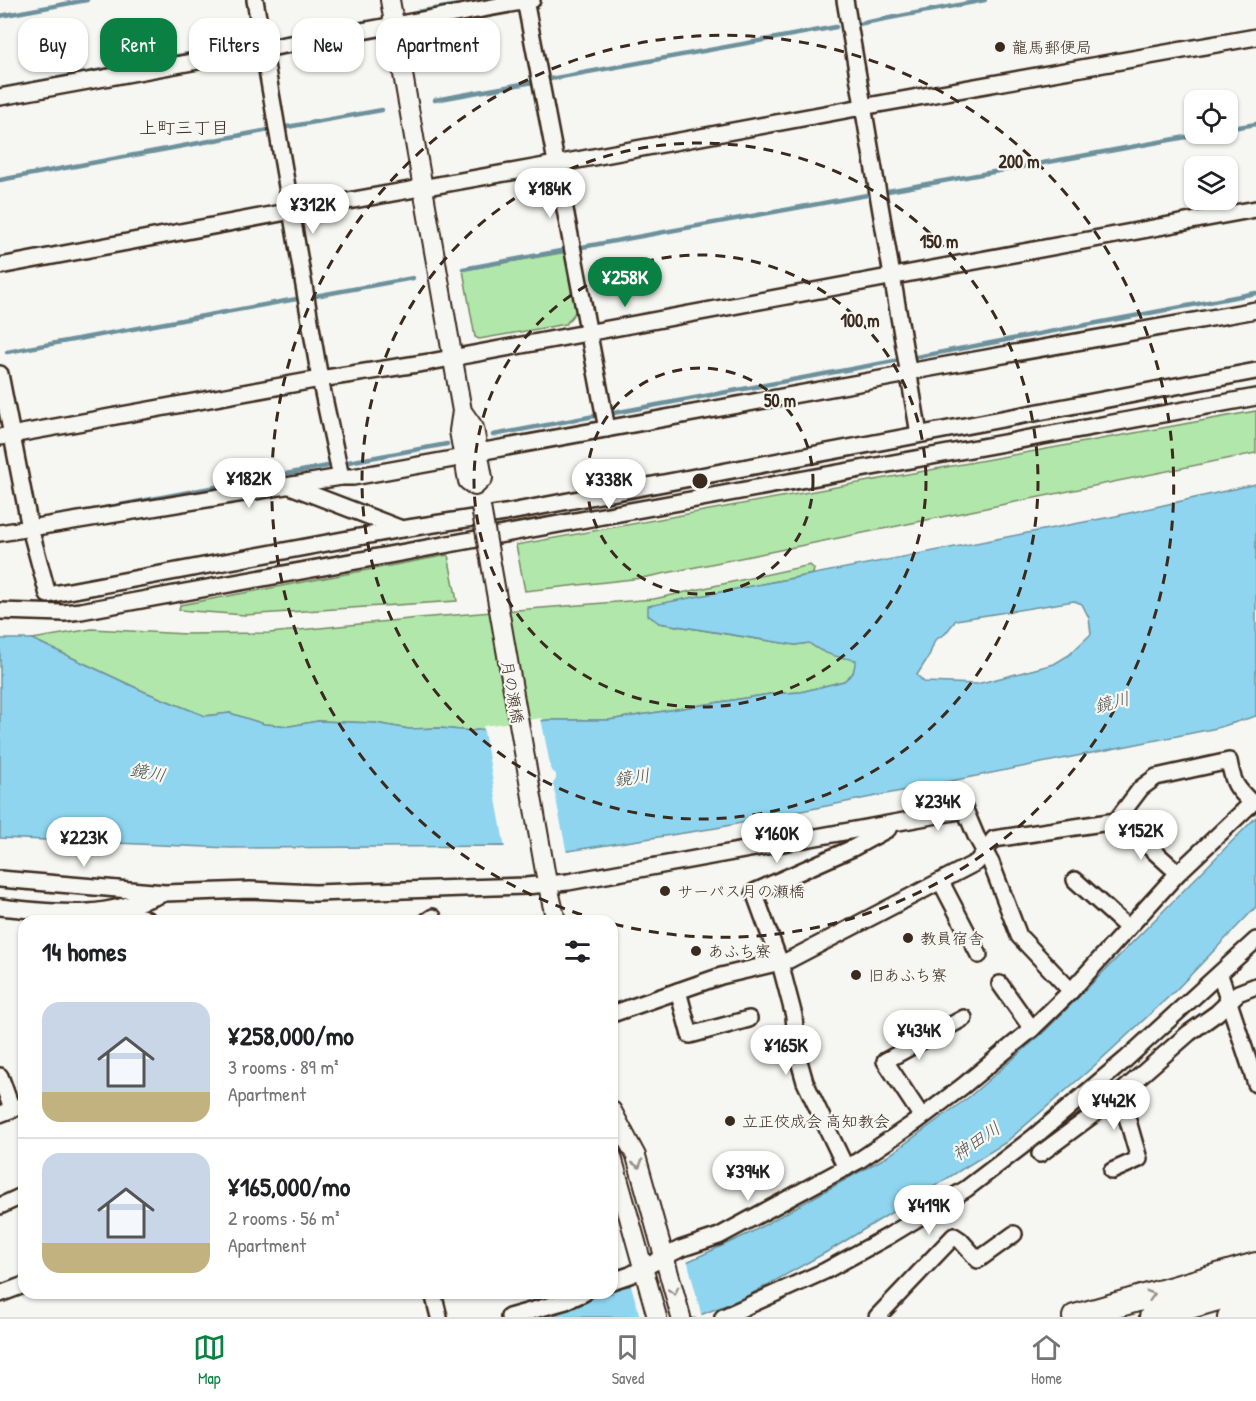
<!DOCTYPE html>
<html lang="en">
<head>
<meta charset="utf-8">
<style>
	body { margin:0; font-family:"Patrick Hand","Klee One",sans-serif; background:#f6f6f6; color:#202124; height:100vh; display:flex; flex-direction:column; font-size:22px; white-space:nowrap }
	* { box-sizing:border-box; margin:0 }
	p { font-size:20px; color:#757577 }
	.icon { flex:none; width:33px; height:33px; fill:none; stroke:currentColor; stroke-width:2; stroke-linecap:round; stroke-linejoin:round }
	.map { position:relative; flex:1; overflow:hidden }
	.details { position:absolute; left:18px; top:915px; width:600px; height:384px; display:flex; flex-direction:column; background:#fff; border-radius:18px; box-shadow:0 2px 4px #0004 }
	.details>* { flex:none }
	.guide { position:absolute; left:18px; top:18px; width:600px; height:54px; display:flex; gap:12px }
	.fabs { position:absolute; left:1184px; top:90px; display:grid; gap:12px }
	.fabs a { display:grid; place-items:center; width:54px; height:54px; border-radius:12px; background:#fff; box-shadow:0 2px 4px #0004; font-size:30px }
	.price { position:absolute; translate:-50% -51px; padding:0 14px; border-radius:21px; background:#fff; color:#222; font-size:20px; line-height:39px; filter:drop-shadow(0 2px 3px #0008) }
	.price::after { content:''; position:absolute; left:50%; top:36px; width:18px; height:14px; margin-left:-9px; background:inherit; clip-path:polygon(0 0,100% 0,50% 100%) }
	.price.active { background:#0b8043; color:#fff }
	ul { padding:0; list-style:none }
	li { display:flex; align-items:center; gap:18px; height:150px; padding:0 24px }
	li+li { border-top:2px solid #e0e0e0 }
	li span { display:grid; place-items:center; flex:none; width:168px; height:120px; border-radius:18px; color:#555 }
	li>.icon { margin-inline-start:auto }
	span .icon { width:72px; height:72px; fill:#fffc; stroke-width:1 }
	li b { font-size:26px }
	h2 { display:flex; justify-content:space-between; align-items:center; height:72px; padding:0 24px; font-size:26px }
	.tag { padding:0 21px; border-radius:18px; background:#fff; box-shadow:0 2px 4px #0004; font-size:21px; line-height:54px }
	.tag.active { background:#0b8043; color:#fff }
	.menu { display:flex; justify-content:space-around; align-items:center; height:84px; border-top:2px solid #e0e0e0; background:#fff; font-size:16px; color:#757577 }
	.menu a { display:grid; justify-items:center; gap:3px }
	.menu .active { color:#0b8043 }
	.map>svg:first-child { display:block }
</style>
</head>
<body>
<div class="map">
<svg width="1256" height="1317" viewBox="0 0 1256 1317">
	<rect width="100%" height="100%" fill="#f6f6f2"/>
	<filter id="ink" filterUnits="userSpaceOnUse"><feTurbulence type="fractalNoise" baseFrequency=".0167" numOctaves="2"/><feDisplacementMap in="SourceGraphic" scale="12" xChannelSelector="R" yChannelSelector="G"/><feConvolveMatrix kernelMatrix="1 2 1 2 8 2 1 2 1" color-interpolation-filters="sRGB"/></filter>
	<g filter="url(#ink)">
		<g fill="#b1e7aa" stroke="#768864" stroke-width="1.5">
			<path d="M567,252L577,310L566,324L479,339L475,337L463,270Z"/>
			<path d="M1256,411V453L642,578L525,591L516,545Z"/>
			<path d="M448,555L457,601L245,615L179,610L180,605Z"/>
			<path d="M810,565L814,569L813,574L649,606L659,623L795,645L809,643C825,655 837,657 857,660L853,673L844,681L801,692L770,694L609,720H548L471,731L440,728L409,729L375,723L318,721L290,726L264,724L230,713L205,716L145,692L32,639L92,629L186,634L270,633L419,618L654,599Z"/>
		</g>
		<g fill="#8fd5f0" stroke="#6d919c" stroke-width="1.5" fill-rule="evenodd">
			<path d="M1256,484V716L1217,728L716,828L568,851L504,846L230,848L0,838V639H32L145,692L205,716L230,713L264,724L290,726L318,721L375,723L409,729L440,728L471,731L548,720H609L770,694L801,692L844,681L853,673L856,660C837,657 825,655 809,643L795,645L659,623L648,615V606L1116,516ZM1074,601L1082,604L1089,618L1091,634L1069,655L1054,664L1020,673L977,684L924,682L917,675L929,656L935,640L945,634L956,620Z"/>
			<path d="M1256,817V907L1176,990L1094,1066L1005,1143L832,1249L744,1298L695,1317H550L603,1293H612V1289L629,1286L689,1261L750,1233L888,1156L969,1097L1044,1032Z"/>
		</g>
		<g fill="#f6f6f2">
			<path d="M541,718L551,770L556,774V779L553,784L567,854L505,849L483,726Z"/>
			<path d="M687,1259L702,1317H640L630,1282Z"/>
		</g>
		<g fill="none" stroke-linecap="round" stroke-linejoin="round">
			<g stroke="#6d919c" stroke-width="4.5">
				<path d="M417,12L488,0"/>
				<path d="M0,16L87,0"/>
				<path d="M858,24L985,0"/>
				<path d="M280,38L366,22"/>
				<path d="M550,79L836,27"/>
				<path d="M0,89L243,44"/>
				<path d="M435,100L533,82"/>
				<path d="M287,127L382,110"/>
				<path d="M1227,129L1256,124"/>
				<path d="M0,180L269,130"/>
				<path d="M888,191L1203,134"/>
				<path d="M582,247L867,195"/>
				<path d="M463,269L566,250"/>
				<path d="M315,296L413,278"/>
				<path d="M7,352L302,298"/>
				<path d="M911,358L1256,293"/>
				<path d="M608,414L900,360"/>
				<path d="M493,435L600,415"/>
				<path d="M343,463L447,444"/>
				<path d="M67,515L333,465"/>
			</g>
			<defs>
				<g id="minor">
					<path d="M255,0L320,379L341,477"/>
					<path d="M525,0L607,429"/>
					<path d="M845,0L919,434"/>
					<path d="M0,97L532,0"/>
					<path d="M0,266L292,211L556,164L862,107L1256,37"/>
					<path d="M908,372L1256,310"/>
					<path d="M0,374L30,528L48,595L402,529L505,513L1256,371"/>
					<path d="M0,437L320,379L430,362L1256,209"/>
					<path d="M479,452L908,374"/>
					<path d="M290,486L402,529"/>
					<path d="M0,533L341,477H353L464,457"/>
					<path d="M0,611L64,613L81,611L1256,397"/>
					<path d="M1125,825L1178,873"/>
					<path d="M0,879L165,893L250,890L315,893L526,886L568,882L965,810L976,836L991,863L1019,936L1071,991"/>
					<path d="M1075,880L1128,928"/>
					<path d="M941,882L979,955"/>
					<path d="M0,907C29,910 60,914 89,912C110,911 143,902 162,894"/>
					<path d="M99,915C117,921 134,910 149,921"/>
					<path d="M427,921L433,917"/>
					<path d="M1220,975L1256,1084"/>
					<path d="M1000,984L1032,1029"/>
					<path d="M678,991L690,1035L749,1019"/>
					<path d="M612,1014L721,976L789,960L977,862L994,839L1116,821L1141,788L1156,777L1229,761C1233,783 1236,788 1252,803L1178,873L1071,991L1032,1029L963,1086L917,1121L858,1161L719,1236L680,1249L630,1275L612,1281"/>
					<path d="M0,1076L12,1109"/>
					<path d="M0,1114L24,1105"/>
					<path d="M922,1117L885,1061L964,1018"/>
					<path d="M1040,1154L1109,1103L1189,1033L1217,1013L1238,993L1256,986"/>
					<path d="M846,1168L805,1082L797,1054L794,1016L780,963L754,892L853,848L888,829"/>
					<path d="M1112,1171L1139,1159L1120,1093"/>
					<path d="M0,1206L24,1195"/>
					<path d="M433,1293L439,1317"/>
					<path d="M0,1294L24,1285"/>
					<path d="M509,1317L566,1301L584,1293"/>
					<path d="M723,1317L825,1271L887,1237L966,1189L1034,1137L1125,1060L1256,940"/>
					<path d="M877,1317L954,1236L960,1240L978,1260L1014,1234"/>
				</g>
				<g id="tertiary">
					<path d="M390,0L462,411L459,431L468,481L475,486L483,478L474,428L462,411"/>
					<path d="M546,877L556,921"/>
					<path d="M612,1111L636,1156L681,1317"/>
					<path d="M612,1157L657,1317"/>
				</g>
				<g id="trunk">
					<path d="M1075,1317L1256,1265"/>
					<path d="M1152,1317L1256,1287"/>
					<path d="M1230,1317L1256,1309"/>
				</g>
			</defs>
			<use href="#minor" stroke="#3b2a1e" stroke-width="20"/>
			<use href="#tertiary" stroke="#3b2a1e" stroke-width="22"/>
			<use href="#trunk" stroke="#3b2a1e" stroke-width="28"/>
			<use href="#minor" stroke="#f6f6f2" stroke-width="15"/>
			<use href="#tertiary" stroke="#f6f6f2" stroke-width="18"/>
			<use href="#trunk" stroke="#f6f6f2" stroke-width="24"/>
			<defs>
				<path id="tertiary-bridge" d="M481,507L546,877"/>
			</defs>
			<use href="#tertiary-bridge" stroke="#3b2a1e" stroke-width="22" stroke-linecap="butt"/>
			<use href="#tertiary-bridge" stroke="#f6f6f2" stroke-width="18"/>
		</g>
		<defs><path id="oneway-chevron" d="M-2-3.5L2.5 0L-2 3.5" fill="none" stroke-width="1.6" stroke-linecap="round" stroke-linejoin="round" transform="scale(1.5)"/></defs>
		<g stroke="#989088">
			<use href="#oneway-chevron" transform="translate(638 1164) rotate(73)"/>
			<use href="#oneway-chevron" transform="translate(674 1291) rotate(74)"/>
			<use href="#oneway-chevron" transform="translate(1151 1295) rotate(-16)"/>
		</g>
	</g>
	<g fill="none" stroke="#3b2a1e" stroke-width="3" stroke-dasharray="10 8">
		<circle cx="700" cy="481" r="113"/>
		<circle cx="700" cy="481" r="226"/>
		<circle cx="700" cy="481" r="338"/>
		<path d="M599 920A451 451 0 1 1 614 924"/>
	</g>
	<g fill="#3b2a1e" stroke="#f6f6f2" stroke-width="2">
		<circle cx="1000" cy="47" r="6"/>
		<circle cx="665" cy="891" r="6"/>
		<circle cx="908" cy="938" r="6"/>
		<circle cx="696" cy="951" r="6"/>
		<circle cx="856" cy="975" r="6"/>
		<circle cx="730" cy="1121" r="6"/>
	</g>
	<g text-anchor="middle" dominant-baseline="central" stroke-width="4.5" stroke-linejoin="round" paint-order="stroke">
		<g font-size="16" fill="#3b2a1e" stroke="#f6f6f2" text-anchor="start">
			<text x="1012" y="47">龍馬郵便局</text>
			<text x="677" y="891">サーパス月の瀬橋</text>
			<text x="920" y="938">教員宿舎</text>
			<text x="708" y="951">あふち寮</text>
			<text x="868" y="975">旧あふち寮</text>
			<text x="742" y="1121">立正佼成会 高知教会</text>
		</g>
		<g font-size="16" fill="#3b2a1e" stroke="#f6f6f2">
			<text transform="translate(513 692) rotate(80)">月の瀬橋</text>
		</g>
		<g font-size="18" fill="#3b2a1e" stroke="#f6f6f2">
			<text x="184" y="127">上町三丁目</text>
		</g>
		<g font-size="18" font-style="italic" fill="#505552" stroke="#f6f6f2">
			<text transform="translate(1112 702) rotate(-14)">鏡川</text>
			<text transform="translate(148 772) rotate(11)">鏡川</text>
			<text transform="translate(632 777) rotate(-8)">鏡川</text>
			<text transform="translate(976 1141) rotate(-34)">神田川</text>
		</g>
	</g>
	<circle cx="700" cy="481" r="9" fill="#3b2a1e" stroke="#f6f6f2" stroke-width="3"/>
	<g font-size="18" text-anchor="middle" font-weight="bold" fill="#3b2a1e" stroke="#f6f6f2" stroke-width="4.5" stroke-linejoin="round" paint-order="stroke">
		<text x="1019" y="168">200 m</text>
		<text x="939" y="248">150 m</text>
		<text x="860" y="327">100 m</text>
		<text x="780" y="407">50 m</text>
	</g>
</svg>
<div class="fabs">
<a><svg class="icon" aria-label="locate" viewBox="0 0 24 24"><circle cx="12" cy="12" r="6"/><path d="M12 2v4M12 18v4M2 12h4M18 12h4"/></svg></a>
<a><svg class="icon" aria-label="layers" viewBox="0 0 24 24"><path d="M12 4l9 5-9 5-9-5zM3 14l9 5 9-5"/></svg></a>
</div>
<b class="price" style="left:550px;top:219px">¥184K</b>
<b class="price" style="left:313px;top:235px">¥312K</b>
<b class="price active" style="left:625px;top:308px">¥258K</b>
<b class="price" style="left:249px;top:509px">¥182K</b>
<b class="price" style="left:609px;top:510px">¥338K</b>
<b class="price" style="left:938px;top:832px">¥234K</b>
<b class="price" style="left:1141px;top:861px">¥152K</b>
<b class="price" style="left:777px;top:864px">¥160K</b>
<b class="price" style="left:84px;top:868px">¥223K</b>
<b class="price" style="left:919px;top:1061px">¥434K</b>
<b class="price" style="left:786px;top:1076px">¥165K</b>
<b class="price" style="left:1114px;top:1131px">¥442K</b>
<b class="price" style="left:748px;top:1202px">¥394K</b>
<b class="price" style="left:929px;top:1236px">¥419K</b>
<div class="guide">
<a class="tag">Buy</a>
<a class="tag active">Rent</a>
<a class="tag">Filters</a>
<a class="tag">New</a>
<a class="tag">Apartment</a>
</div>
<section class="details">
<h2>14 homes<svg class="icon" aria-label="filters" viewBox="0 0 24 24"><path d="M4 7h16M4 17h16"/><circle cx="9" cy="7" r="2"/><circle cx="15" cy="17" r="2"/></svg></h2>
<ul>
<li><span style="background:linear-gradient(#c9d6e8 75%,#c2b280 0)"><svg class="icon" aria-label="home" viewBox="0 0 24 24"><path d="M3 11l9-7 9 7M6 9v11h12V9"/></svg></span><div><b>¥258,000/mo</b><p>3 rooms · 89 m²</p><p>Apartment</p></div></li>
<li><span style="background:linear-gradient(#c9d6e8 75%,#c2b280 0)"><svg class="icon" aria-label="home" viewBox="0 0 24 24"><path d="M3 11l9-7 9 7M6 9v11h12V9"/></svg></span><div><b>¥165,000/mo</b><p>2 rooms · 56 m²</p><p>Apartment</p></div></li>
</ul>
</section>
</div>
<nav class="menu">
<a class="active"><svg class="icon" aria-label="map" viewBox="0 0 24 24"><path d="M3 6l6-2 6 2 6-2v14l-6 2-6-2-6 2zM9 4v14M15 6v14"/></svg>Map</a>
<a><svg class="icon" aria-label="saved" viewBox="0 0 24 24"><path d="M7 4h10v16l-5-4-5 4z"/></svg>Saved</a>
<a><svg class="icon" aria-label="home" viewBox="0 0 24 24"><path d="M3 11l9-7 9 7M6 9v11h12V9"/></svg>Home</a>
</nav>
</body>
</html>
